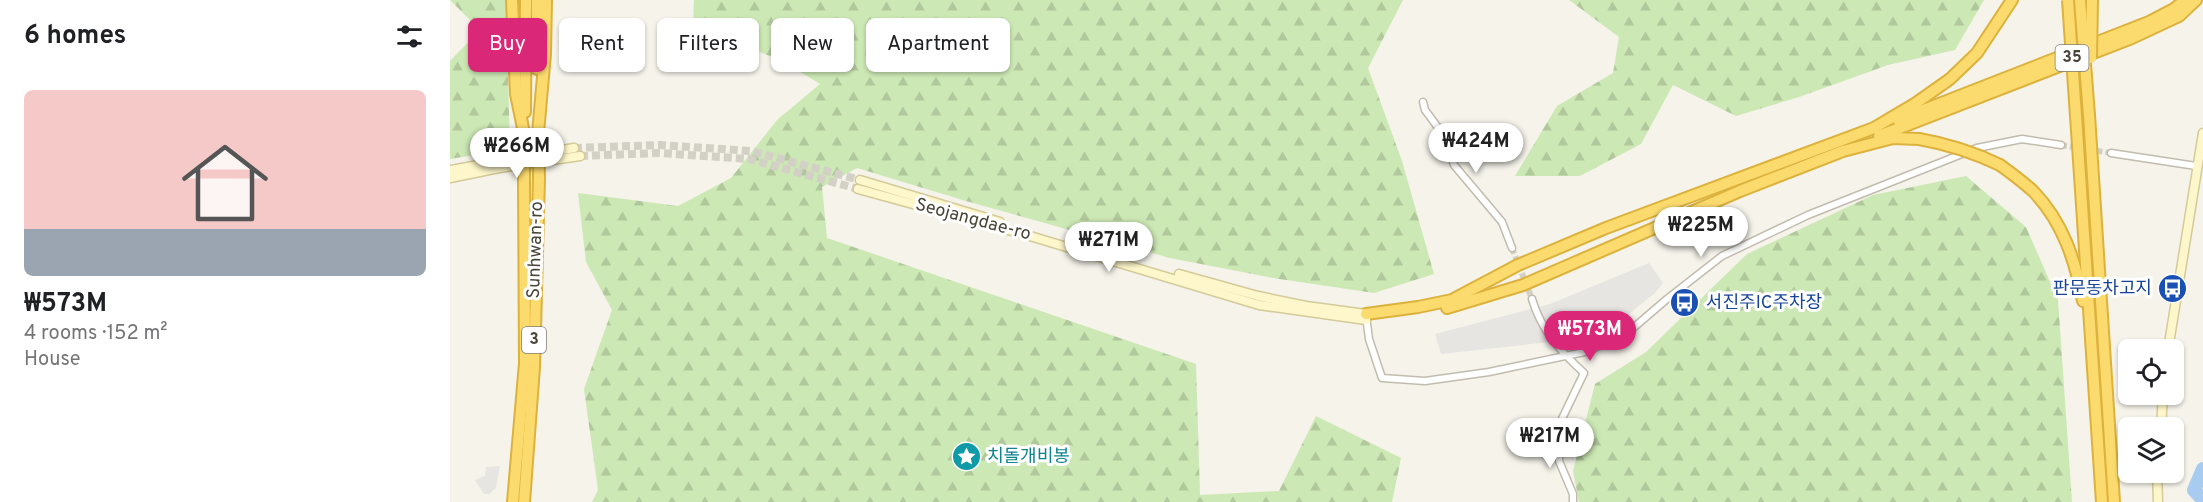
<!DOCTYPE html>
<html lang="en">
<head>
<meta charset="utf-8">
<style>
	body { margin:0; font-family:Overpass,"Noto Sans KR",sans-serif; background:#f2f2f2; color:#202124; height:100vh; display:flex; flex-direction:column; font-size:22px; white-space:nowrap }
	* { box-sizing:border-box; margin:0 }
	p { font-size:20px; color:#757577 }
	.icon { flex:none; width:33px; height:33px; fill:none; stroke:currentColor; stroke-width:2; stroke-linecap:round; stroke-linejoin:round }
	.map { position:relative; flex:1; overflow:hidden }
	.sheet { display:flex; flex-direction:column; background:#fff; width:450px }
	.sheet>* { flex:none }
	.hud { position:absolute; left:18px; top:18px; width:570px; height:54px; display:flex; gap:12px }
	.controls { position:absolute; left:1668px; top:339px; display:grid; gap:12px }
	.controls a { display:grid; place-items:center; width:66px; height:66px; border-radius:9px; background:#fff; box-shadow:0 2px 4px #0004; font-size:30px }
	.price { position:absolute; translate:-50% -51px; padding:0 14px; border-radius:21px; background:#fff; color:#222; font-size:20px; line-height:39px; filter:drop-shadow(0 2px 3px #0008) }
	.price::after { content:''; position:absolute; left:50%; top:36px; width:18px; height:14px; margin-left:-9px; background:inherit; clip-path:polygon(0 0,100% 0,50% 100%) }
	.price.active { background:#db2777; color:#fff }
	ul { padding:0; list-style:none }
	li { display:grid; align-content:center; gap:12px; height:318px; padding:0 24px }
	li span { display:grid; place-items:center; height:186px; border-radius:9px; color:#555 }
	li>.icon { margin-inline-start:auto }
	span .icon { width:108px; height:108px; fill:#fffc; stroke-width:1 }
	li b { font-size:26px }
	h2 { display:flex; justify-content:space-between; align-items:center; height:72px; padding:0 24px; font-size:26px }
	.chip { padding:0 21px; border-radius:9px; background:#fff; box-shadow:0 2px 4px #0004; font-size:21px; line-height:54px }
	.chip.active { background:#db2777; color:#fff }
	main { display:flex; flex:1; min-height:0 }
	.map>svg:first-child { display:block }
</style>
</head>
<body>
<main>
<section class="sheet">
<h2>6 homes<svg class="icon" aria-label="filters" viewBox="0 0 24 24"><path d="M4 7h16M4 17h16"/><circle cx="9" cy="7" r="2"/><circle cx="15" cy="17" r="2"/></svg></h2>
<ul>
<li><span style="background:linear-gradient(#f6c9c9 75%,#9aa5b1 0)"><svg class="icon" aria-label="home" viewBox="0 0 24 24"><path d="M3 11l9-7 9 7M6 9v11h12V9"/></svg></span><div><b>₩573M</b><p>4 rooms · 152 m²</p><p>House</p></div></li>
</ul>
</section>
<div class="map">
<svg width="1753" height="502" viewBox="0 0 1753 502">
	<defs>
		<pattern id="forest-firs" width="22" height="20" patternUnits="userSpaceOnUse" patternTransform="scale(1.5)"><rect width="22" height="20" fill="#cce8b4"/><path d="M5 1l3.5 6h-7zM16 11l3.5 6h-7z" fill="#b1c89c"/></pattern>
	</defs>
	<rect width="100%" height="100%" fill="#f5f3ea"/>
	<g fill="url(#forest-firs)">
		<path d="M0,0H56L60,149L0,159V61L30,30Z"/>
		<path d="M244,0H953L918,68L952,161L984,274L924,293L823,278L720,258L516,201L407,168L372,187L377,238L746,364L750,495L829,491L866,416L951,458L942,502H142L148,490L134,389L162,310L136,262L128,193L228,206L281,178L327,120L370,84L334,62L243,25Z"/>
		<path d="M1119,0H1534L1505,50L1438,65L1349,97L1286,116L1223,85L1191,144L1130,176H1065L1107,106L1163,73L1169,37Z"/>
		<path d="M1516,176L1576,227L1608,300L1622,502H1129L1123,471L1145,384L1196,352L1297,254L1423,195Z"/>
	</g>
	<g fill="#e7e5e2">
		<path d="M1199,263L1213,283L1205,293L1165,325L1109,341L991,354L985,334L1100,304Z"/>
		<path d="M50,466L46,488L39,494H34L25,480L35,476L36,467Z"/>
	</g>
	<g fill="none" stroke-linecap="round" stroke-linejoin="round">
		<path stroke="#a8ccf0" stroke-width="14" d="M1753,469L1744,490L1753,500"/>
		<g stroke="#d3d0c6" stroke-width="6" stroke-dasharray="6 3" stroke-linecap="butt">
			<path d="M1611,145L1661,153"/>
			<path d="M1062,248L1082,299"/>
		</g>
		<g stroke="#d3d0c6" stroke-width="8" stroke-dasharray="8 4" stroke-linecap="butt">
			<path d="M124,148L210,145L301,151L410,180"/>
			<path d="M130,156L209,153L299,159L408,189"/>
		</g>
		<defs>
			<g id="street">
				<path d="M973,102L975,110L995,137L1004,165L1052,222L1062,248"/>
				<path d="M1661,153L1746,166"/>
				<path d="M1082,299C1091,330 1111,352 1134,373L1108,427L1110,438L1109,461L1123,494V502"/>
				<path d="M916,316L919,339L932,378L975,381L1039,372L1139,351L1182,329L1217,299L1272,256L1358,215L1527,148L1572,139L1611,145"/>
			</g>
			<g id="secondary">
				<path d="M0,170L124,148"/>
				<path d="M0,178L49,168L130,156"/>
				<path d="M410,180L550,222"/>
				<path d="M408,189L580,236L809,305L916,320"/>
				<path d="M729,274L808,296L856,306L916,314"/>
				<path d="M1718,350L1753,133"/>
				<path d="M1711,428L1713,394"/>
				<path d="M1707,472L1708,502"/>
			</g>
			<g id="highway">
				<path d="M62,0L66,94L74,133"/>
				<path d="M87,0V69"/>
				<path d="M75,112L76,0"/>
				<path d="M1639,115L1664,502"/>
				<path d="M1626,116L1652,502"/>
				<path d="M1448,120L1699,22L1724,9L1735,0"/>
				<path d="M88,133L95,54L96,0"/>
				<path d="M1429,136L1682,38L1729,16L1746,0"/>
				<path d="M1550,165C1561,173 1573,182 1583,191C1613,222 1625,260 1633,301"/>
				<path d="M997,308L1073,285L1290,191L1393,151L1443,138L1469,139"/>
				<path d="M916,314L968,307L1002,300L1068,265L1156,228L1424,128L1466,103L1500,79L1527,53L1562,0"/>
				<path d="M63,502L75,363L74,180"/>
				<path d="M74,502L84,367L89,178"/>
			</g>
		</defs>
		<use href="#street" stroke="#c1bcad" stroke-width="9"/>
		<use href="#secondary" stroke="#d4ca9a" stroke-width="11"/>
		<use href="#highway" stroke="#dcb23d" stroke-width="14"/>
		<use href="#street" stroke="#fff" stroke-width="6"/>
		<use href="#secondary" stroke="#fef7cb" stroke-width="8"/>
		<use href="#highway" stroke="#fcdb6e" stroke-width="10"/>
		<defs>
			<g id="highway-bridge">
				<path d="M1618,0L1626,116"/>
				<path d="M1630,0L1639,115"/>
				<path d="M1641,58L1642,0"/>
				<path d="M88,133L89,178"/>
				<path d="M1469,139C1498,144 1523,152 1550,165"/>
				<path d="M74,180V133"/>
			</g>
		</defs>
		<use href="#highway-bridge" stroke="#dcb23d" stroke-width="14" stroke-linecap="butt"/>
		<use href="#highway-bridge" stroke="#fcdb6e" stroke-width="10"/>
	</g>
	<defs>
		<symbol id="bus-disc" viewBox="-11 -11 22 22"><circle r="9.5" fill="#1a4fb4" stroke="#fff"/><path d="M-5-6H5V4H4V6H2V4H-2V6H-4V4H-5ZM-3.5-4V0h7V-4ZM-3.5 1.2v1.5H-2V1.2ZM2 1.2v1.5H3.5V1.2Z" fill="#fff"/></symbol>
		<symbol id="sight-disc" viewBox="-11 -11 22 22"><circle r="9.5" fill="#0f9aa8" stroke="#fff"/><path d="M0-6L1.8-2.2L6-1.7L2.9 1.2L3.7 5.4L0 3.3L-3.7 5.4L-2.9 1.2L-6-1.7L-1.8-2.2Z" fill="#fff"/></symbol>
	</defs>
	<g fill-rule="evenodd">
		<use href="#bus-disc" x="1706" y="272" width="33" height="33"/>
		<use href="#bus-disc" x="1218" y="286" width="33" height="33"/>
		<use href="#sight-disc" x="500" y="440" width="33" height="33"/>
	</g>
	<g text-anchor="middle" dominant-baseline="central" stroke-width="6" stroke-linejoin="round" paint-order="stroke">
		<g fill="#fff" stroke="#807c74" stroke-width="1.5">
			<rect x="1605.5" y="45" width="33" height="26" rx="4.5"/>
			<rect x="72" y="327" width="24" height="26" rx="4.5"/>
		</g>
		<g font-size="16" font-weight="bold" fill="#494438">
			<text x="1622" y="58">35</text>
			<text x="84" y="340">3</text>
		</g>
		<g font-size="18" fill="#494438" stroke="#fff">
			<text transform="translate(523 220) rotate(15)">Seojangdae-ro</text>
			<text transform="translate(86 250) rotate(-88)">Sunhwan-ro</text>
		</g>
		<g font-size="18" fill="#164399" stroke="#fff" text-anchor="end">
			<text x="1702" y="289">판문동차고지</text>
			<text x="1256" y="303" text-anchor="start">서진주IC주차장</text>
		</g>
		<g font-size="18" fill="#0d838f" stroke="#fff" text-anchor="start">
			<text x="537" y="457">치돌개비봉</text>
		</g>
	</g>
</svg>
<div class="controls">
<a><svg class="icon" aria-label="locate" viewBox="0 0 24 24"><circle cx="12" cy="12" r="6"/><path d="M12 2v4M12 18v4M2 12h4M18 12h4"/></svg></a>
<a><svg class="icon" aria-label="layers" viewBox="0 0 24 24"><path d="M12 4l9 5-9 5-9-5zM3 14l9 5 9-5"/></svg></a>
</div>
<b class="price" style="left:1026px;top:174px">₩424M</b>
<b class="price" style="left:67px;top:179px">₩266M</b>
<b class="price" style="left:1251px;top:258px">₩225M</b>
<b class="price" style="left:659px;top:273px">₩271M</b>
<b class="price active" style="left:1140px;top:362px">₩573M</b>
<b class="price" style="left:1100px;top:469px">₩217M</b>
<div class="hud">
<a class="chip active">Buy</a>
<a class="chip">Rent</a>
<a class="chip">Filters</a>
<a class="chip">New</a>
<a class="chip">Apartment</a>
</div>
</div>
</main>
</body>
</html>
